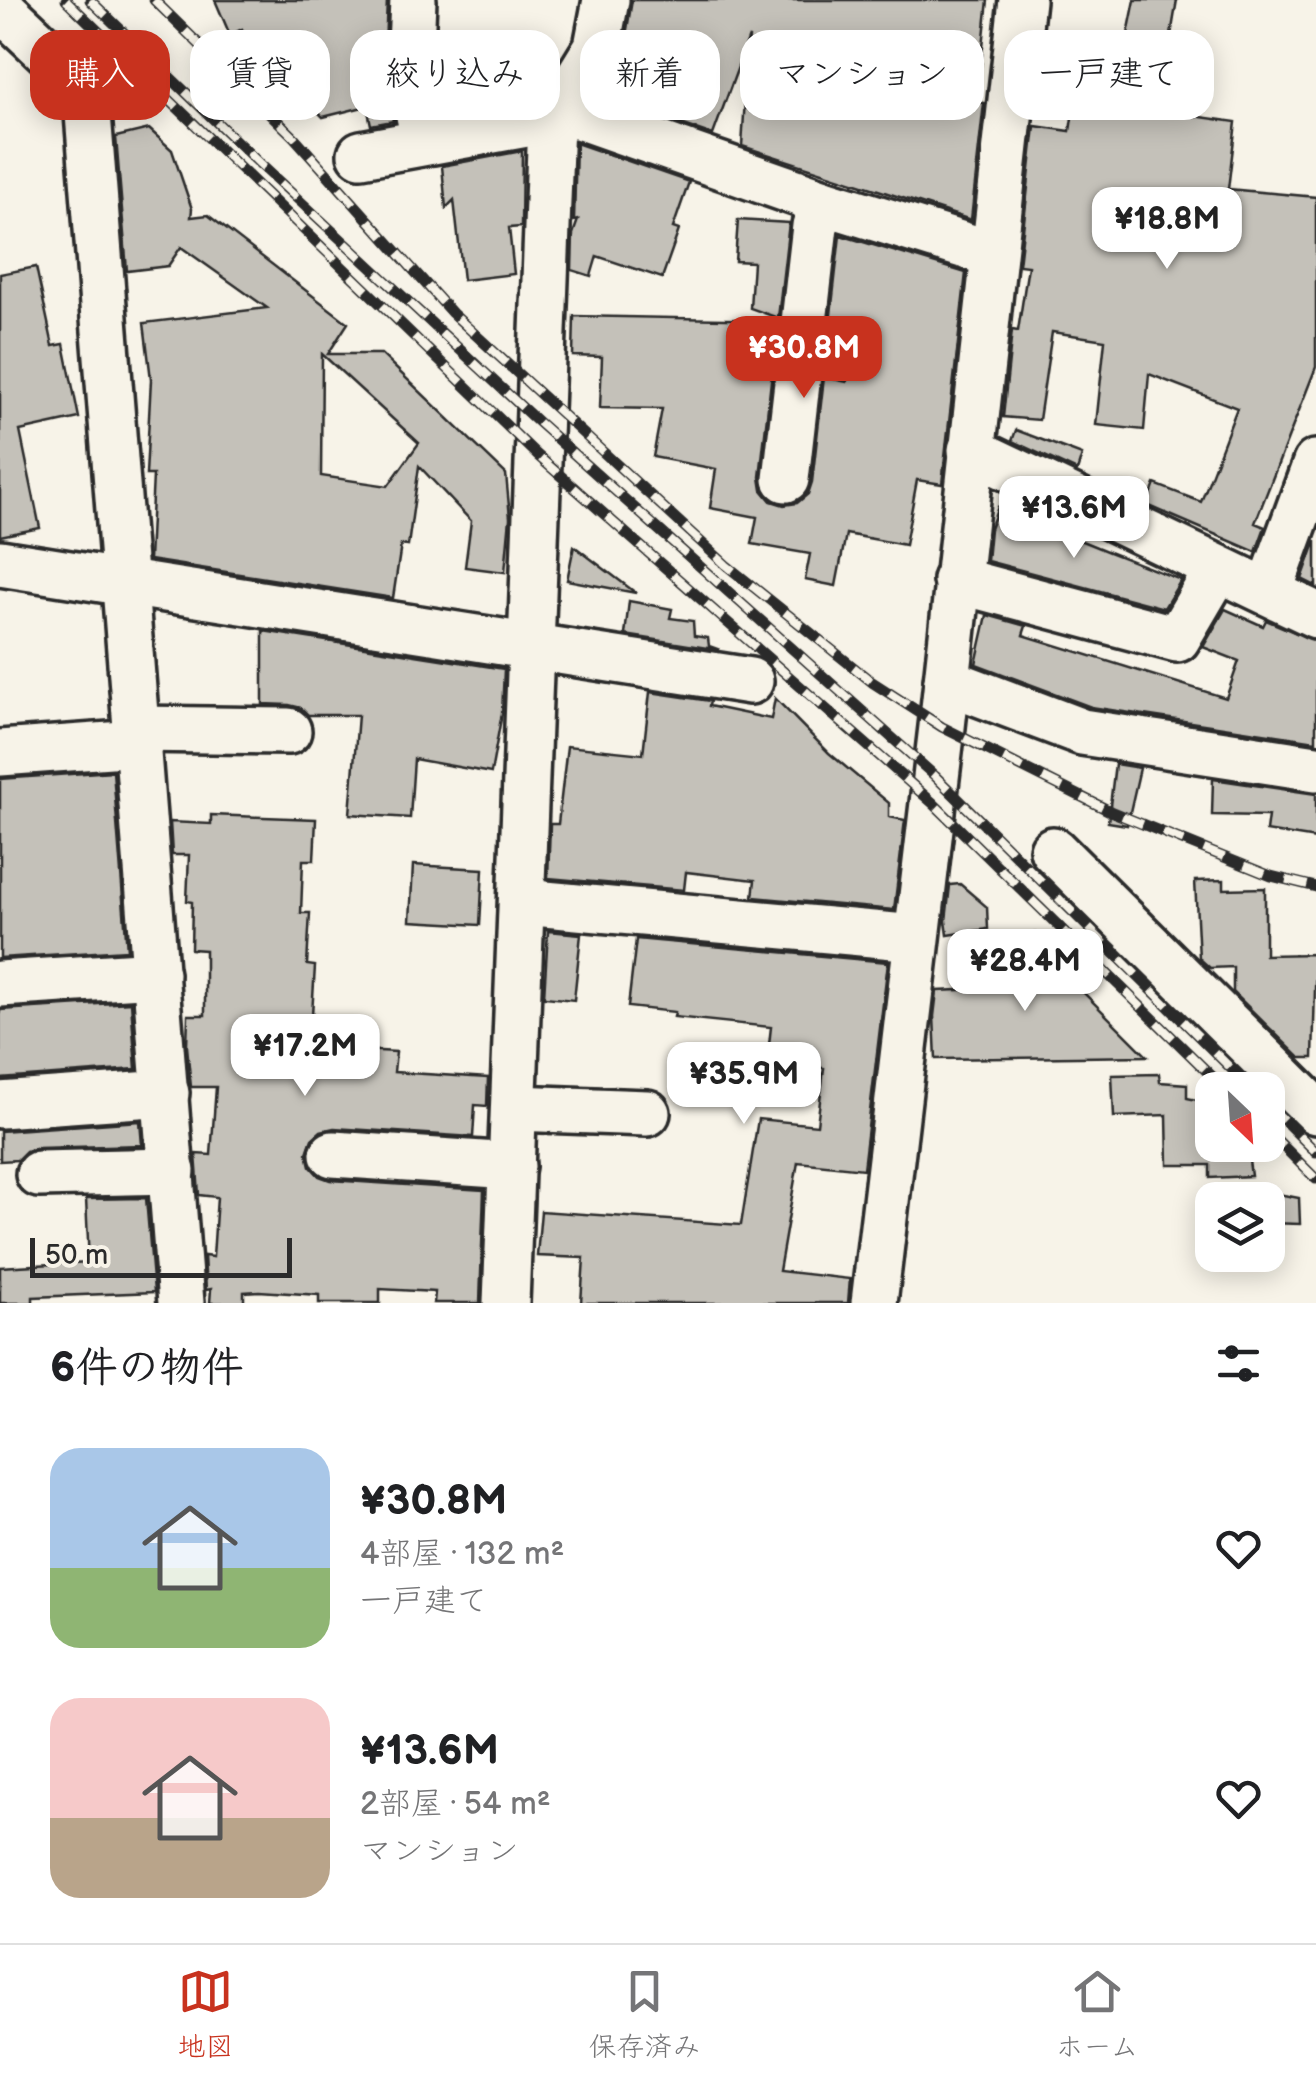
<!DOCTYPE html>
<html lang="ja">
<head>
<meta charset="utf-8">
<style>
	body { margin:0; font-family:"Balsamiq Sans","Klee One",sans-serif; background:#f2f2f2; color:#202124; height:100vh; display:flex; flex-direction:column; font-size:38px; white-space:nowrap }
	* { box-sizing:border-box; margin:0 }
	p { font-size:32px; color:#757577 }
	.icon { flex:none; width:55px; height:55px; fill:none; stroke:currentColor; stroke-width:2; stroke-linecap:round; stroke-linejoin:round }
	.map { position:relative; height:1303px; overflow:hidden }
	.panel { display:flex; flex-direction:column; background:#fff; flex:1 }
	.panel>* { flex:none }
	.guide { position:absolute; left:30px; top:30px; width:1258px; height:90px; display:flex; gap:20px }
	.needle { width:65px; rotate:155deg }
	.tools { position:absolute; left:1195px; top:1072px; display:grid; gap:20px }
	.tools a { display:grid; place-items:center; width:90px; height:90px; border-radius:20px; background:#fff; box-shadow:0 5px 25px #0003; font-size:50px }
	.scale { position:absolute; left:30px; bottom:25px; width:262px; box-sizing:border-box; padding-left:10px; border:5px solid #2b2b2b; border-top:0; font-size:28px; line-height:35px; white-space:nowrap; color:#2b2b2b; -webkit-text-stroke:8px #f7f3e8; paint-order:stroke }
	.price { position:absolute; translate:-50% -85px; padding:0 22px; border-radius:20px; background:#fff; color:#222; font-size:32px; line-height:65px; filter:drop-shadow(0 2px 5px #0008) }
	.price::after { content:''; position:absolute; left:50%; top:60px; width:30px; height:22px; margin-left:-15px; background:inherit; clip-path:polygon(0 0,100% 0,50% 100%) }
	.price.selected { background:#c8321e; color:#fff }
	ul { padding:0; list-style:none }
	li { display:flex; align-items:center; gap:30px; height:250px; padding:0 50px }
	li span { display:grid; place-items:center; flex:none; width:280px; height:200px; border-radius:30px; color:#555 }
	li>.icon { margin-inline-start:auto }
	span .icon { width:120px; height:120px; fill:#fffc; stroke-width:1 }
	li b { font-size:42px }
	h2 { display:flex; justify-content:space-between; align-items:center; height:120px; padding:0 50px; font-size:42px }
	.pill { padding:0 35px; border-radius:30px; background:#fff; box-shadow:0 5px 25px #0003; font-size:35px; line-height:90px }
	.pill.selected { background:#c8321e; color:#fff }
	.tab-bar { display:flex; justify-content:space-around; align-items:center; height:140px; border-top:2px solid #e0e0e0; background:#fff; font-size:28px; color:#757577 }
	.tab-bar a { display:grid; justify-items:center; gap:5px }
	.tab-bar .selected { color:#c8321e }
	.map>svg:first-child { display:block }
</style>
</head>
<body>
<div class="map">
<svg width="1316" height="1303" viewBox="0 0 1316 1303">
	<rect width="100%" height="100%" fill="#f7f3e8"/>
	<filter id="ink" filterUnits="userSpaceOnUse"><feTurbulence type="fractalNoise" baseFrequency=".01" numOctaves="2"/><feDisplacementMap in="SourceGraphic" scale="20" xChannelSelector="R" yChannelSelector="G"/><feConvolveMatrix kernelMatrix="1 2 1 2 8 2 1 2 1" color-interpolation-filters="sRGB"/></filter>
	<g filter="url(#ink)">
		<g fill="#c4c1b9" stroke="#2b2b2b" stroke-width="2.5" fill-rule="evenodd">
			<path d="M215,0H387L384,69L393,121L371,125L367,106L323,117L291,84L277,46L254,56L242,29L230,35Z"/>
			<path d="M632,0H988L977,102L984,103L971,220L742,146L749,37L713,135L603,97L607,81L623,53Z"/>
			<path d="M1135,0H1177L1158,111L1236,122L1228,189L1316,197V367L1255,523L1265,527L1256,552L1147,505L1155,484L1201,502L1237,408L1149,374L1144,430L1096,425L1105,340L1052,332L1039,420L1003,417L1012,330L1018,331L1028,266L1019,265L1035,126L1070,131L1084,38L1126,44Z"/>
			<path d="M510,64L511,74L556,64L536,96L445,112L439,82L501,73Z"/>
			<path d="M149,129L172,150L192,209L191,217L208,215L348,323L328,354H381L506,474L510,518L505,572L465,567L471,521L419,466L408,546L401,545L393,598L149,560L153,475H146L151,379L144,323L267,308L181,247L168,266L127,271L116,137ZM322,354L419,443L388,486L321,476Z"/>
			<path d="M576,143L689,182L673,228L679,230L662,278L597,256L591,276L572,270L573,234L578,220L574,221Z"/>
			<path d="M522,151L521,227L509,228L514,274L463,280L454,200L446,208L442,166Z"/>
			<path d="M738,220L789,223L778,318L750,308L753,262L735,261Z"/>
			<path d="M840,235L966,273L942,484L917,480L905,545L846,534L836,586L805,580L810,554L752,544L757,517L710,508L716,469L653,457L662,409L600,408L602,357L573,356L574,316L778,320L760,477L762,490L771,501L784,505L797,503L808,494L812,482L824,377L847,382L857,328L830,323Z"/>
			<path d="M36,267L53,346L64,344L79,418L20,431L40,528L0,536V274Z"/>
			<path d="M1016,430L1082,455L1077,471L1012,441Z"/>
			<path d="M998,507L1109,552L1181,580L1164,608L987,561L990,529Z"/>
			<path d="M1316,540V586L1302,579Z"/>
			<path d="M574,546L636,593L567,580Z"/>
			<path d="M629,601L672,609L670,618L693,621L694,636L708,638L709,646L720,650L625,635Z"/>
			<path d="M1225,609L1263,626L1266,620L1316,641V741L1091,707L976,664L987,615L1026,626L1023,635L1226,698L1239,661L1203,647Z"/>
			<path d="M263,631L504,669L502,713L491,773L414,759L410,818L350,814L358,715H308L301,708L289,705L263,704Z"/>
			<path d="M650,692L710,701L709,706L771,719L775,698L829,753L889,803V817L905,820L894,910L753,897L755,880L686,872L684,890L548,878L550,824H558L567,746L643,754Z"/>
			<path d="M1115,764L1140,768L1127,825L1108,822Z"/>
			<path d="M113,771L127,950L0,958V779Z"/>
			<path d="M1213,779L1316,794V839L1266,831L1268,816L1212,815Z"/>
			<path d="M211,815L316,819L314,860H303L301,913H310L307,965L315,966L310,1047L396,1052L394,1072L488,1078L487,1106L475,1105L473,1137L334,1128L321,1131L312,1139L307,1153L310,1166L319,1176L330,1180L484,1190L480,1303H434L435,1292L380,1289V1303H319V1295L259,1291L244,1292V1303H210L211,1289L206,1290L204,1256L213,1257L217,1197L199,1195L196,1154L211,1155L216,1087H191L187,1046L188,1015H205V950L191,949L192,902L187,901L189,855H172L170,822L211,824Z"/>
			<path d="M413,865L483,869L480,925L410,921Z"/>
			<path d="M1224,880V889L1265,888V955L1316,954L1313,1058H1300L1233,992V967L1210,968L1199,958L1195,881Z"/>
			<path d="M960,884L987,907L988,929L948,935L946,921L950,885Z"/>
			<path d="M548,931L581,934L574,1000L544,997Z"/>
			<path d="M1035,933L1037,943L1049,945L1057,987L1077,986L1147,1056L936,1059L934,1016L937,991L1004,988L996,936Z"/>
			<path d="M636,939L888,962L863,1169L798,1162L779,1271L850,1279L848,1303H581L584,1258L537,1256L541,1211L741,1225L758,1119L817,1125L824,1068L767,1062L771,1027L674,1017L675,1012L628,1007Z"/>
			<path d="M131,1002L136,1069L0,1079V1010Z"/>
			<path d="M1159,1074L1160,1082L1187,1084V1098L1202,1101V1134L1212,1135V1145H1247L1251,1176L1210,1178V1165H1168L1167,1115L1114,1117L1112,1075Z"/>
			<path d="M140,1121L142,1145L38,1148L26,1151L17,1160L0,1161V1131Z"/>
			<path d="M1268,1192L1299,1198L1300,1224L1269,1223Z"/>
			<path d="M146,1198L154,1292L33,1297V1303H0V1267L89,1262L86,1199Z"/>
		</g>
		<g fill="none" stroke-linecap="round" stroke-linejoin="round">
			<defs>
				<g id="minor">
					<path d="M413,0L410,70L424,141"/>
					<path d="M0,7L86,88L181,1303"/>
					<path d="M361,154L576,115L824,202L992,254"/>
					<path d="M971,450L1316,615"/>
					<path d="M786,479L815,226L824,202"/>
					<path d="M0,563L750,681"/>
					<path d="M956,580L1177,639L1218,569"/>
					<path d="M1269,592L1316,463"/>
					<path d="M947,681L1082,732L1316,768"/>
					<path d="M136,729L288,731"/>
					<path d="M0,753L138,743"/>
					<path d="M1053,850L1316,1111"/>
					<path d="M523,902L916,938"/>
					<path d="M0,984L156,974"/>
					<path d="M0,1105L166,1093"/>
					<path d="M515,1108L647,1113"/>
					<path d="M333,1154L512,1166"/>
					<path d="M39,1174L172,1171"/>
					<path d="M506,1303L551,122L597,47L606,0"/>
					<path d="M874,1303L942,727L1022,0"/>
				</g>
			</defs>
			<use href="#minor" stroke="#2b2b2b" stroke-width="52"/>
			<use href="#minor" stroke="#f7f3e8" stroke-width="45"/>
			<defs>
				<g id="rail">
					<path d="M66,0L537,455L933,803L1226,1090"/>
					<path d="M90,0L260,164L538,422L935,776L1253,1090"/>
					<path d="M154,0L294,137L452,313L726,565L872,682L942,727L1110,811L1271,876L1316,887"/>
					<path d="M1268,1104L1316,1152"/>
					<path d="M1268,1131L1316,1179"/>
				</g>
			</defs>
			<use href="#rail" stroke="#2b2b2b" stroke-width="11"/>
			<use href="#rail" stroke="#f7f3e8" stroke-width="8" stroke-dasharray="22" stroke-linecap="butt"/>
		</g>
	</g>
</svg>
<div class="tools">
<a><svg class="needle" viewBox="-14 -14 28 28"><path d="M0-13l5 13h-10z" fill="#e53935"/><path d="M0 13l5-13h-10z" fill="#757577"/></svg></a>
<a><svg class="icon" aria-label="layers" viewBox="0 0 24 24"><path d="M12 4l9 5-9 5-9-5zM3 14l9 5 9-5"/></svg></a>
</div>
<div class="scale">50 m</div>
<b class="price" style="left:1167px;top:272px">¥18.8M</b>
<b class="price selected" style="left:804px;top:401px">¥30.8M</b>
<b class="price" style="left:1074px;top:561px">¥13.6M</b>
<b class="price" style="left:1025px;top:1014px">¥28.4M</b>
<b class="price" style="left:305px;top:1099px">¥17.2M</b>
<b class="price" style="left:744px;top:1127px">¥35.9M</b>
<div class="guide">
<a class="pill selected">購入</a>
<a class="pill">賃貸</a>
<a class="pill">絞り込み</a>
<a class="pill">新着</a>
<a class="pill">マンション</a>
<a class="pill">一戸建て</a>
</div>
</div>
<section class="panel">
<h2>6件の物件<svg class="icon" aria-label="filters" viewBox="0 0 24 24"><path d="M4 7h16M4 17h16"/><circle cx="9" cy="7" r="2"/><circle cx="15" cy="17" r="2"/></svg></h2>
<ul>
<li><span style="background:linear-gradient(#a9c7e8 60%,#8fb573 0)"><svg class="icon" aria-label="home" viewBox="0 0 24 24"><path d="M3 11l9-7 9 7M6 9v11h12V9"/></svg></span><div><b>¥30.8M</b><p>4部屋 · 132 m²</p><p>一戸建て</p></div><svg class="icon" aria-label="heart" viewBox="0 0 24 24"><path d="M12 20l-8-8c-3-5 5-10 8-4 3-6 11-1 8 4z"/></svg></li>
<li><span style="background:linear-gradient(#f6c9c9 60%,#b9a48a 0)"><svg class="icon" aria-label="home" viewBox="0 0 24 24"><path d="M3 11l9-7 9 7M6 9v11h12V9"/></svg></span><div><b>¥13.6M</b><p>2部屋 · 54 m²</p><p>マンション</p></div><svg class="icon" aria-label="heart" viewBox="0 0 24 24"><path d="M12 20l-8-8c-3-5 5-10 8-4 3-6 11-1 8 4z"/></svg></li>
</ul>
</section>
<nav class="tab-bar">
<a class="selected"><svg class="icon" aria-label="map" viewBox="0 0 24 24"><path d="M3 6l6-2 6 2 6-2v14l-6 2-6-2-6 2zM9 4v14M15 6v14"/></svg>地図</a>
<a><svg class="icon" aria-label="saved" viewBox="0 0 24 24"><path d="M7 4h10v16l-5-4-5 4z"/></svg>保存済み</a>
<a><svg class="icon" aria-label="home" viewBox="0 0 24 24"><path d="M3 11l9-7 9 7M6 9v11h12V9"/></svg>ホーム</a>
</nav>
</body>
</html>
